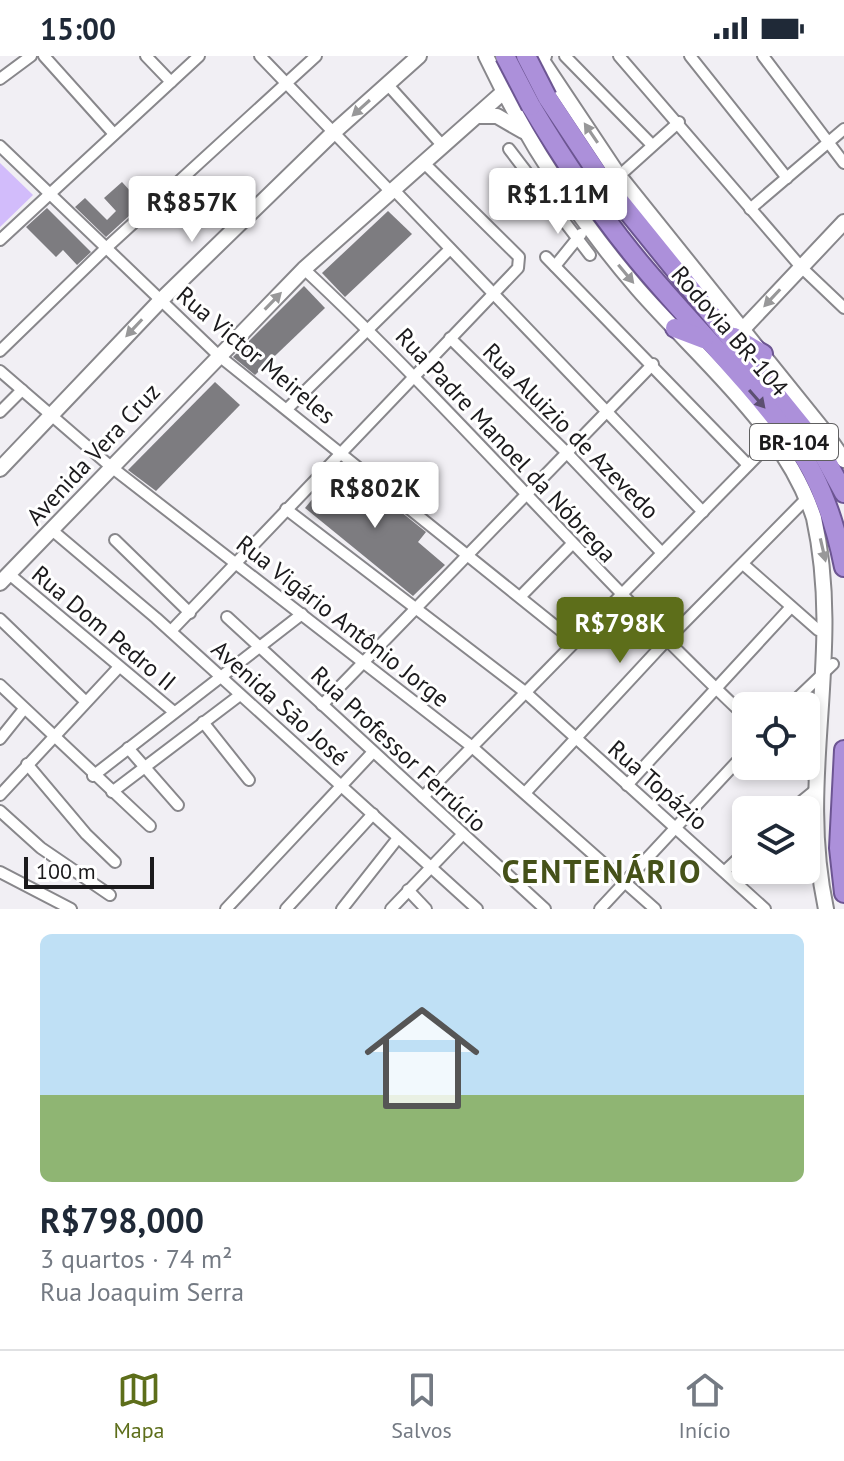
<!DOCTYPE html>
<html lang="pt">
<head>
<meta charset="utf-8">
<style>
	body { margin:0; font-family:"PT Sans",sans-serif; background:#f6f6f7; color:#1f2937; height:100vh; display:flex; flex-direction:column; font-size:30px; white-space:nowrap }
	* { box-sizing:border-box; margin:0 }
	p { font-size:26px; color:#747a83 }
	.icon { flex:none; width:44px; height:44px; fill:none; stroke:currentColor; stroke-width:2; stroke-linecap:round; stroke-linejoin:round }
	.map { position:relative; height:853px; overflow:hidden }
	.drawer { display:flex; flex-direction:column; background:#fff; flex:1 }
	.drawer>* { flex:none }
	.buttons { position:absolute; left:732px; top:636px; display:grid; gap:16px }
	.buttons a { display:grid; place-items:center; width:88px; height:88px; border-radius:12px; background:#fff; box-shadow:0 4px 12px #0003; font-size:40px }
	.scale { position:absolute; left:24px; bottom:20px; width:130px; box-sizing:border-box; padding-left:8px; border:4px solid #1b1a1c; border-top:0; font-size:22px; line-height:28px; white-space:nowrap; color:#1b1a1c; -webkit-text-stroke:6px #fff; paint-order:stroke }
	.price { position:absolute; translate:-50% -68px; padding:0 18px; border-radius:8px; background:#fff; color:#222; font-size:26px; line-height:52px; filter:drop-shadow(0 2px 4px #0008) }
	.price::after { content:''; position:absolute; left:50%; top:48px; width:24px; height:18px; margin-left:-12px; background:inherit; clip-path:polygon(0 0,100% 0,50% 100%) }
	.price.active { background:#5d6e1a; color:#fff }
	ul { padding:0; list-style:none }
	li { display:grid; align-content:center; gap:16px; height:424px; padding:0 40px }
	li span { display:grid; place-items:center; height:248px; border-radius:12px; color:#555 }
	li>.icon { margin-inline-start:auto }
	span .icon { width:144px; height:144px; fill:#fffc; stroke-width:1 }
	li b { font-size:34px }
	.status { display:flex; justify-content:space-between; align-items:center; height:56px; padding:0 40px; background:#fff; direction:ltr }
	.status svg { height:22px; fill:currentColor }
	.dock { display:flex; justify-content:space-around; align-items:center; height:112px; border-top:2px solid #e0e1e3; background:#fff; font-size:22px; color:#747a83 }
	.dock a { display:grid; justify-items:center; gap:4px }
	.dock .active { color:#5d6e1a }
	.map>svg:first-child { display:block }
</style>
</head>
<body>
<div class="status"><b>15:00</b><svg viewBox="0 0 49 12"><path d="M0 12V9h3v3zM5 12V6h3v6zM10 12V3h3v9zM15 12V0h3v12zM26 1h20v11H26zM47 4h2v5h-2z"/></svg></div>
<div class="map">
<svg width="844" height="853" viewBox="0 0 844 853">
	<rect width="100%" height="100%" fill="#f1eff4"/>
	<path fill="#d2bcfb" d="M0,107L33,139L0,171Z"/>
	<g fill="#7d7c80">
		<path d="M122,126L142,148L106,181L75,151L85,142L107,164L116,155L104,142Z"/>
		<path d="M47,152L91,196L77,209L63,194L56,201L26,171Z"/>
		<path d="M388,155L412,178L345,241L322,217Z"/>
		<path d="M304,230L325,252L255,319L233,301Z"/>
		<path d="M215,326L240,349L156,435L128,414Z"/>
		<path d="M341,408L426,476L418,486L445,509L413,540L305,452Z"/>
	</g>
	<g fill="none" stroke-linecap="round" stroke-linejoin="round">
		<defs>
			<g id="minor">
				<path d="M44,0L114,78"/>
				<path d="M146,0L171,26"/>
				<path d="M260,0L390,135"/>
				<path d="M565,0L652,89"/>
				<path d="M619,0L801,211L844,252"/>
				<path d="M690,0L787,122"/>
				<path d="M763,0L844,107"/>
				<path d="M0,23L31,0"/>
				<path d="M388,29L442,89"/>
				<path d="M0,90L218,299L574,585"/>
				<path d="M509,93L590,199"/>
				<path d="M619,120L679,66"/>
				<path d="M393,133L703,456"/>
				<path d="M750,153L844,73"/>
				<path d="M0,184L199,0"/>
				<path d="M546,201L748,409"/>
				<path d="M555,210L581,178"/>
				<path d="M304,213C457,356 593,517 746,661"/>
				<path d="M450,282L566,396L662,497"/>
				<path d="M0,295L105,193L316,0"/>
				<path d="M0,315L110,410L471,690L655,853"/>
				<path d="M287,353L450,193"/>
				<path d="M0,356L22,334"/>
				<path d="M286,453L525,636L765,853"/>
				<path d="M53,475L156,562L477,853"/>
				<path d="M115,484L190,557"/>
				<path d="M743,508L818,574"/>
				<path d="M9,518L174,656"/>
				<path d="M520,541L572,488"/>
				<path d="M227,561L545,853"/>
				<path d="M0,563L85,645"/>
				<path d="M171,575L518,212L519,201L423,106"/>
				<path d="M0,629L150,770"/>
				<path d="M322,649L653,308"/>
				<path d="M789,650L833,608"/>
				<path d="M203,666L249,724"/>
				<path d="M0,683L24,653"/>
				<path d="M128,692L178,749"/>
				<path d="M27,708L86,778L115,806"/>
				<path d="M802,710L818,724"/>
				<path d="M93,720L302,558"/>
				<path d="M627,729L791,551"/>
				<path d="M112,736L240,639"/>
				<path d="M525,737L666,585L807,442"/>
				<path d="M0,739L119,611"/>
				<path d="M423,741L773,384"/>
				<path d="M791,754L818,732"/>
				<path d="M0,755L41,792L110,839"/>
				<path d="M725,815L746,795"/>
				<path d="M0,816L71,853"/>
				<path d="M408,834L426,853"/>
				<path d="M226,853L373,696"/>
				<path d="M286,853L373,758"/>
				<path d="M342,853L398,782"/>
				<path d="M391,853L462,779"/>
				<path d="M600,853L746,696"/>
			</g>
			<g id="secondary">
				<path d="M486,0C526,84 577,162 638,233C700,304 784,371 814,462C844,599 797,719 826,853"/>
				<path d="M539,0L619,120L824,375L844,404"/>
				<path d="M480,60H497L523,75"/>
				<path d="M743,273L844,166"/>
				<path d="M0,413L160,245L334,76L419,0"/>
				<path d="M0,527L304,213L544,0"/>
			</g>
			<g id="trunk">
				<path d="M547,41L600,121L820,393L844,437"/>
				<path d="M531,50C561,100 594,150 631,196C682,259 742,316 791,382C819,419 835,466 844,511"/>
				<path d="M675,272L704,283"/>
				<path d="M734,281L763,298"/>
				<path d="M844,694L839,792L844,837"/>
			</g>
		</defs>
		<use href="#minor" stroke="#88878b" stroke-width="14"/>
		<use href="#secondary" stroke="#88878b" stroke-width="18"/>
		<use href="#trunk" stroke="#6c5592" stroke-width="22"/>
		<use href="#minor" stroke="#fff" stroke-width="10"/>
		<use href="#secondary" stroke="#fff" stroke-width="14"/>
		<use href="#trunk" stroke="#ac90da" stroke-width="18"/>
		<defs>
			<g id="trunk-bridge">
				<path d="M505,0L531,50"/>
				<path d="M526,0L547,41"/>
			</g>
		</defs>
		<use href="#trunk-bridge" stroke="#6c5592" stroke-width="22" stroke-linecap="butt"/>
		<use href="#trunk-bridge" stroke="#ac90da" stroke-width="18"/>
	</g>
	<defs><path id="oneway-solid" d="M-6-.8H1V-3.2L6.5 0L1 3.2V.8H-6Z" transform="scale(2)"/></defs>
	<g fill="#989899">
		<use href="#oneway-solid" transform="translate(361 52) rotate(138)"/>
		<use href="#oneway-solid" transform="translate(591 77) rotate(-124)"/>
		<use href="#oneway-solid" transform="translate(626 218) rotate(50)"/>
		<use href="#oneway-solid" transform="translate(772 242) rotate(133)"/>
		<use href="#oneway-solid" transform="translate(273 245) rotate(-46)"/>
		<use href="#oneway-solid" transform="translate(134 272) rotate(133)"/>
		<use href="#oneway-solid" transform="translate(823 494) rotate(77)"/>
	</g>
	<use fill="#5c4f71" href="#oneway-solid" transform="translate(757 343) rotate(49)"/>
	<g text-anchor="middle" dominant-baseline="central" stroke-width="6" stroke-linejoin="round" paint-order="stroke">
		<rect fill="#fff" stroke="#5f5f60" stroke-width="2" x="750" y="368" width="88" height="36" rx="6"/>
		<g font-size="22" font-weight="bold" fill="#1b1a1c">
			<text x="794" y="386">BR-104</text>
		</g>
		<g font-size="24" fill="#1b1a1c" stroke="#fff">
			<text transform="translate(730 275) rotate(49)">Rodovia BR-104</text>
			<text transform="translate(256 299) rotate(40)">Rua Victor Meireles</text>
			<text transform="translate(571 375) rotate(45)">Rua Aluizio de Azevedo</text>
			<text transform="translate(506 389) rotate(47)">Rua Padre Manoel da Nóbrega</text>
			<text transform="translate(93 398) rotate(-47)">Avenida Vera Cruz</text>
			<text transform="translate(343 565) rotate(38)">Rua Vigário Antônio Jorge</text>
			<text transform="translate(104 572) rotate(40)">Rua Dom Pedro II</text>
			<text transform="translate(280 647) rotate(42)">Avenida São José</text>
			<text transform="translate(399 693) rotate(43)">Rua Professor Ferrúcio</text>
			<text transform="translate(658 729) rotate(41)">Rua Topázio</text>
		</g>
		<g font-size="32" font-weight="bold" letter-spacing="2" fill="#455119" stroke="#fff">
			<text x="602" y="815">CENTENÁRIO</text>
		</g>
	</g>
</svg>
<div class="buttons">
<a><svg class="icon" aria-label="locate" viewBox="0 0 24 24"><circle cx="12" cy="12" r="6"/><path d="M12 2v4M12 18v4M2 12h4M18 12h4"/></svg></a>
<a><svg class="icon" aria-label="layers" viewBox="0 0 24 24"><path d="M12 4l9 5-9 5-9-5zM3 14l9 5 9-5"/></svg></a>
</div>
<div class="scale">100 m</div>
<b class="price" style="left:558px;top:180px">R$1.11M</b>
<b class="price" style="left:192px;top:188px">R$857K</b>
<b class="price" style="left:375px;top:474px">R$802K</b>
<b class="price active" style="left:620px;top:609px">R$798K</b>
</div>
<section class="drawer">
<ul>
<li><span style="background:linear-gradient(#bfe0f5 65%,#8fb573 0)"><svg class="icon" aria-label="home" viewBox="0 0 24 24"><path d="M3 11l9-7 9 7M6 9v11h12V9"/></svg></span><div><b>R$798,000</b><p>3 quartos · 74 m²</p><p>Rua Joaquim Serra</p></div></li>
</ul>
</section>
<nav class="dock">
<a class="active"><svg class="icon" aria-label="map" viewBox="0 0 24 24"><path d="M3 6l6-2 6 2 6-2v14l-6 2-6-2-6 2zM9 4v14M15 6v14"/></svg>Mapa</a>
<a><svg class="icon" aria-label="saved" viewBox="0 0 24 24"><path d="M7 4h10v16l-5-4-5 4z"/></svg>Salvos</a>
<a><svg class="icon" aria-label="home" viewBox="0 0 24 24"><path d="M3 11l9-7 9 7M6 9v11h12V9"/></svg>Início</a>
</nav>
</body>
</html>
